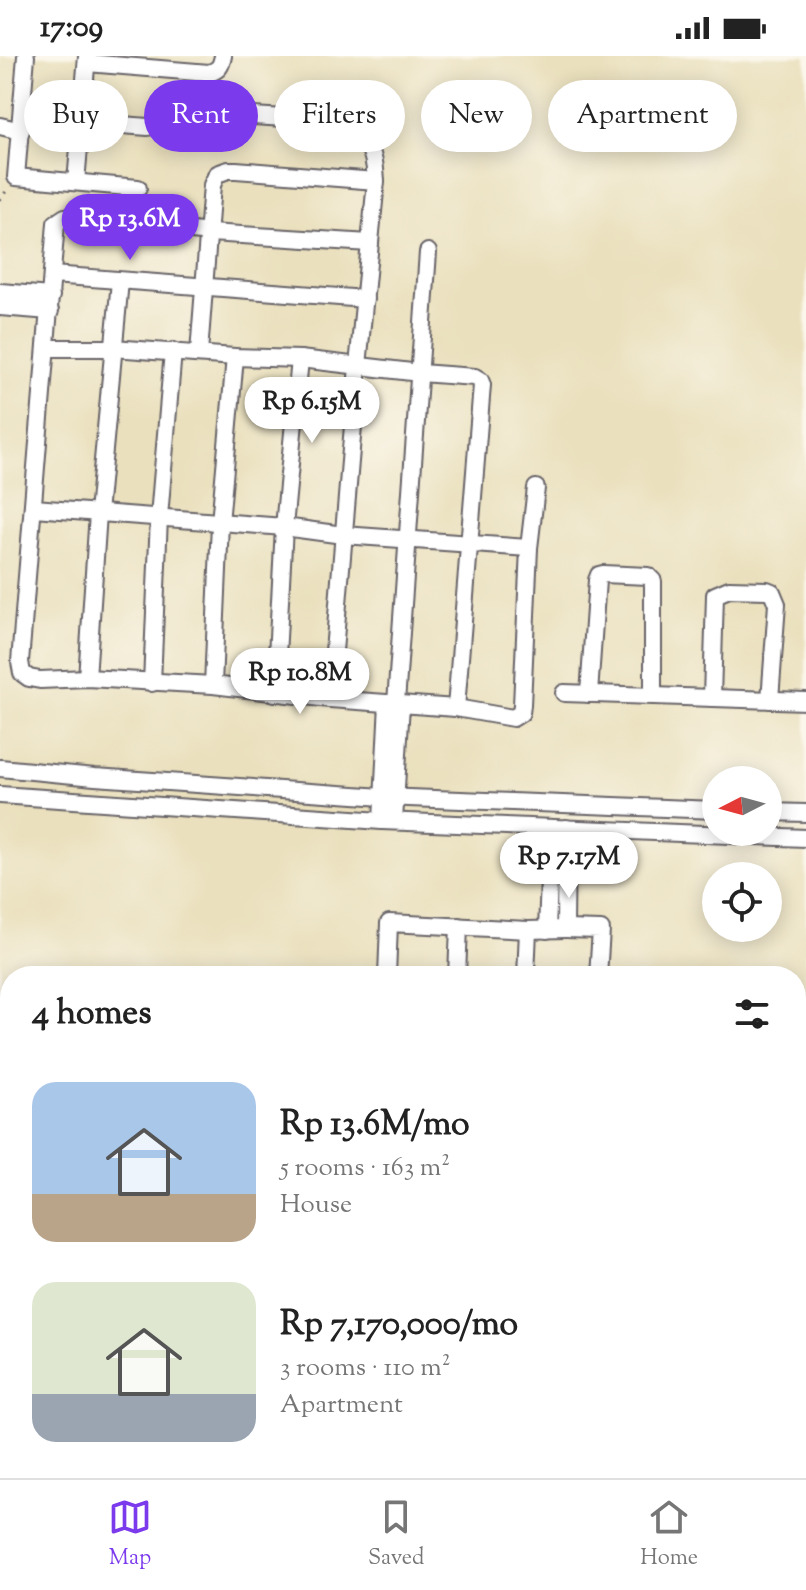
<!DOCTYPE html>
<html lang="en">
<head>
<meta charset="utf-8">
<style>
	body { margin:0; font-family:"Sorts Mill Goudy",serif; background:#f6f6f6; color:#222; height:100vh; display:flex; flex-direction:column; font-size:30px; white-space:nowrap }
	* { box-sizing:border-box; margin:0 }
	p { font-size:26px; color:#767676 }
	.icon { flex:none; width:44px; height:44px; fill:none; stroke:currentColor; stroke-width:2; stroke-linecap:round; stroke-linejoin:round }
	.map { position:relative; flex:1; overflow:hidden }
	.sheet { position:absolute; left:0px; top:910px; width:806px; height:512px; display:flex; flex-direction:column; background:#fff; border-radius:32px 32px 0 0; box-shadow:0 4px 20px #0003 }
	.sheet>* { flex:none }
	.top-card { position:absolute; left:24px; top:24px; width:758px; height:72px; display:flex; gap:16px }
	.needle { width:52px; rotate:264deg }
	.tools { position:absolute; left:702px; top:710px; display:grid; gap:16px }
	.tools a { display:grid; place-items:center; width:80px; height:80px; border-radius:50%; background:#fff; box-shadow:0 4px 20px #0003; font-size:40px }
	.price { position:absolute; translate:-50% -68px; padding:0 18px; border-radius:28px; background:#fff; color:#222; font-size:26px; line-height:52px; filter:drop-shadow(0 2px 4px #0008) }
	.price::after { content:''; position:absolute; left:50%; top:48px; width:24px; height:18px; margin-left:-12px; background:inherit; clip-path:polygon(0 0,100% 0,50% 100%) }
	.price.active { background:#7c3aed; color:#fff }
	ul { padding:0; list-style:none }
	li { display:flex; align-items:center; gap:24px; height:200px; padding:0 32px }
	li span { display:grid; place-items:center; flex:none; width:224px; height:160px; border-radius:24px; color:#555 }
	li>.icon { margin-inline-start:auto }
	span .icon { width:96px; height:96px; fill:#fffc; stroke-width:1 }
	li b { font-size:34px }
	h2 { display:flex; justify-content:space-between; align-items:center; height:96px; padding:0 32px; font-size:34px }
	.pill { padding:0 28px; border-radius:36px; background:#fff; box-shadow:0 4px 20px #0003; font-size:28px; line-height:72px }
	.pill.active { background:#7c3aed; color:#fff }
	.status { display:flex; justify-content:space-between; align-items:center; height:56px; padding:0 40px; background:#fff; direction:ltr }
	.status svg { height:22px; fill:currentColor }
	.menu { display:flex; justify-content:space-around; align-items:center; height:112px; border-top:2px solid #e0e0e0; background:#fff; font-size:22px; color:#767676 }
	.menu a { display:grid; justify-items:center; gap:4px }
	.menu .active { color:#7c3aed }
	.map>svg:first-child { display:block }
</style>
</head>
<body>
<div class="status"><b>17:09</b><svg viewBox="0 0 49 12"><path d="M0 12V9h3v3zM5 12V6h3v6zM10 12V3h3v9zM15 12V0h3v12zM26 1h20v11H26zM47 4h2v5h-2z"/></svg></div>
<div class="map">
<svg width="806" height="1422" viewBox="0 0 806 1422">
	<rect width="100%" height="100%" fill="#fbf7ec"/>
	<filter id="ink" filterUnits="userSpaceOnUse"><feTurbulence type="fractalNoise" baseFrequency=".0125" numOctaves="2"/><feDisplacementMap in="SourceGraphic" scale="16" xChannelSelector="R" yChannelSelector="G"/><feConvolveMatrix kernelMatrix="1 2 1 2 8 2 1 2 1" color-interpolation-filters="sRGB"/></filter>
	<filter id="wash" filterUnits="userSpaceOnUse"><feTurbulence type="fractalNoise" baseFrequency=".006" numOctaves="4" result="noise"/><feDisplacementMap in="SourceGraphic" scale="32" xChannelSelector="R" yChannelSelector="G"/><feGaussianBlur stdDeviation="1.8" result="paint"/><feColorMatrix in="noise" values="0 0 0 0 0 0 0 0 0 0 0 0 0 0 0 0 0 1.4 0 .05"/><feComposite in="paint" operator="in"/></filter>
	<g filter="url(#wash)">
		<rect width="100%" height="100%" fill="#eae0bd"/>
	</g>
	<g filter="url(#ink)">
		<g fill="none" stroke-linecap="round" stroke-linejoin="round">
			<defs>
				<g id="minor">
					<path d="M26,0L16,121L138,132"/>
					<path d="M87,7L209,17C219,14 221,10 223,0"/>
					<path d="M235,59C252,60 269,61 285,62C315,65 353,63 370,94C375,103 375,114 376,125L358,310L330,643"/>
					<path d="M83,66L148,71"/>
					<path d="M0,70L21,75"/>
					<path d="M76,126L87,0"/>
					<path d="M370,187L210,177L65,161L56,167L20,606L22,617L29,622L40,624L87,622L213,629L330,643L456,652L513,662L521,657L522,649L529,492L536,432"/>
					<path d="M52,219L365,243"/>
					<path d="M0,236L51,240"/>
					<path d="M0,251L50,255"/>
					<path d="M47,292H113L235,301L300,303L420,317L475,321L480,324L482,329L456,652"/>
					<path d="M199,297L212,129L217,118L228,114H236L376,125"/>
					<path d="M34,452L284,471L343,479L529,492"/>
					<path d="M87,622L98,457L120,225"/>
					<path d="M152,627L159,461L173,295"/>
					<path d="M213,629L220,467L235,301"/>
					<path d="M275,637L284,471L300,303"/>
					<path d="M564,637L806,645"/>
					<path d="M589,638L597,524L599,519L603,518L648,520L653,525V640"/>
					<path d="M712,642L715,539L729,533L767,534L772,536L777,548L770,644"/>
					<path d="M396,647L428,196"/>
					<path d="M0,712L95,721L383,741L716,754"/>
					<path d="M0,739L382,765L806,782"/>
					<path d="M768,756L806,757"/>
					<path d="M382,765L388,647"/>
					<path d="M394,765L401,648"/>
					<path d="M565,873L601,874L598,920"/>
					<path d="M547,874L551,772"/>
					<path d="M387,920L389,867L528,874L565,873L566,772"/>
					<path d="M457,920L459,870"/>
					<path d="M526,920L528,874"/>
					<path d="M796,1317H806"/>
					<path d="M135,1412L139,1422"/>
					<path d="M353,1412L358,1422"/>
					<path d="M553,1412L555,1422"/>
					<path d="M701,1412L702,1422"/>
					<path d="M785,1412L786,1422"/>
					<path d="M247,1422L273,1412"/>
					<path d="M461,1422L472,1417"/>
				</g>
			</defs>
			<use href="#minor" stroke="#686468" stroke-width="20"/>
			<path stroke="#686468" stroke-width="3" stroke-dasharray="2 6" stroke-linecap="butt" d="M0,144L7,134"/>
			<use href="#minor" stroke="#fff" stroke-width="16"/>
		</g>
	</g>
</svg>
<div class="tools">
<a><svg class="needle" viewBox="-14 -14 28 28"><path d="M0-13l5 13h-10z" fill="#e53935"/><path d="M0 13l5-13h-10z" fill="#767676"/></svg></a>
<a><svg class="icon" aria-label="locate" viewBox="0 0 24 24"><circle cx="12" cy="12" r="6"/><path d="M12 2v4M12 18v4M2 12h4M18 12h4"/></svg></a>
</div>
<b class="price active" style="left:130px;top:206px">Rp 13.6M</b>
<b class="price" style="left:312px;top:389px">Rp 6.15M</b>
<b class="price" style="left:300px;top:660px">Rp 10.8M</b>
<b class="price" style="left:569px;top:844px">Rp 7.17M</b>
<div class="top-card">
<a class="pill">Buy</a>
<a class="pill active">Rent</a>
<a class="pill">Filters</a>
<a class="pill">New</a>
<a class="pill">Apartment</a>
</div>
<section class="sheet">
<h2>4 homes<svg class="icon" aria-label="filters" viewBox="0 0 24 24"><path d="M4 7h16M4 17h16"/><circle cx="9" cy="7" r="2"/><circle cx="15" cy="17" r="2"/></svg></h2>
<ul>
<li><span style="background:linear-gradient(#a9c7e8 70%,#b9a48a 0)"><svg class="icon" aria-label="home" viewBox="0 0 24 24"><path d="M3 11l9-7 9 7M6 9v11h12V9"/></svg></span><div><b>Rp 13.6M/mo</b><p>5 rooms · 163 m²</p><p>House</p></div></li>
<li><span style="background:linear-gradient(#dfe7d0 70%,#9aa5b1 0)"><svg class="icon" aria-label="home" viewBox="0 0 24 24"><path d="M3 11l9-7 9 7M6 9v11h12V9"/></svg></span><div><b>Rp 7,170,000/mo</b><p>3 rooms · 110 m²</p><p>Apartment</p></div></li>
</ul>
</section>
</div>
<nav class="menu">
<a class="active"><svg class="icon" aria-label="map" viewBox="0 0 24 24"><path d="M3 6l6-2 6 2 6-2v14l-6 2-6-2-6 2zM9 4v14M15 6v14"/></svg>Map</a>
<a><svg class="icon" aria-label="saved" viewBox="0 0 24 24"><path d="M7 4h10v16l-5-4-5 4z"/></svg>Saved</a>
<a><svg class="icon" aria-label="home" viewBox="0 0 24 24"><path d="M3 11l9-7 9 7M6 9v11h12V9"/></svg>Home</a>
</nav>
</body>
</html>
